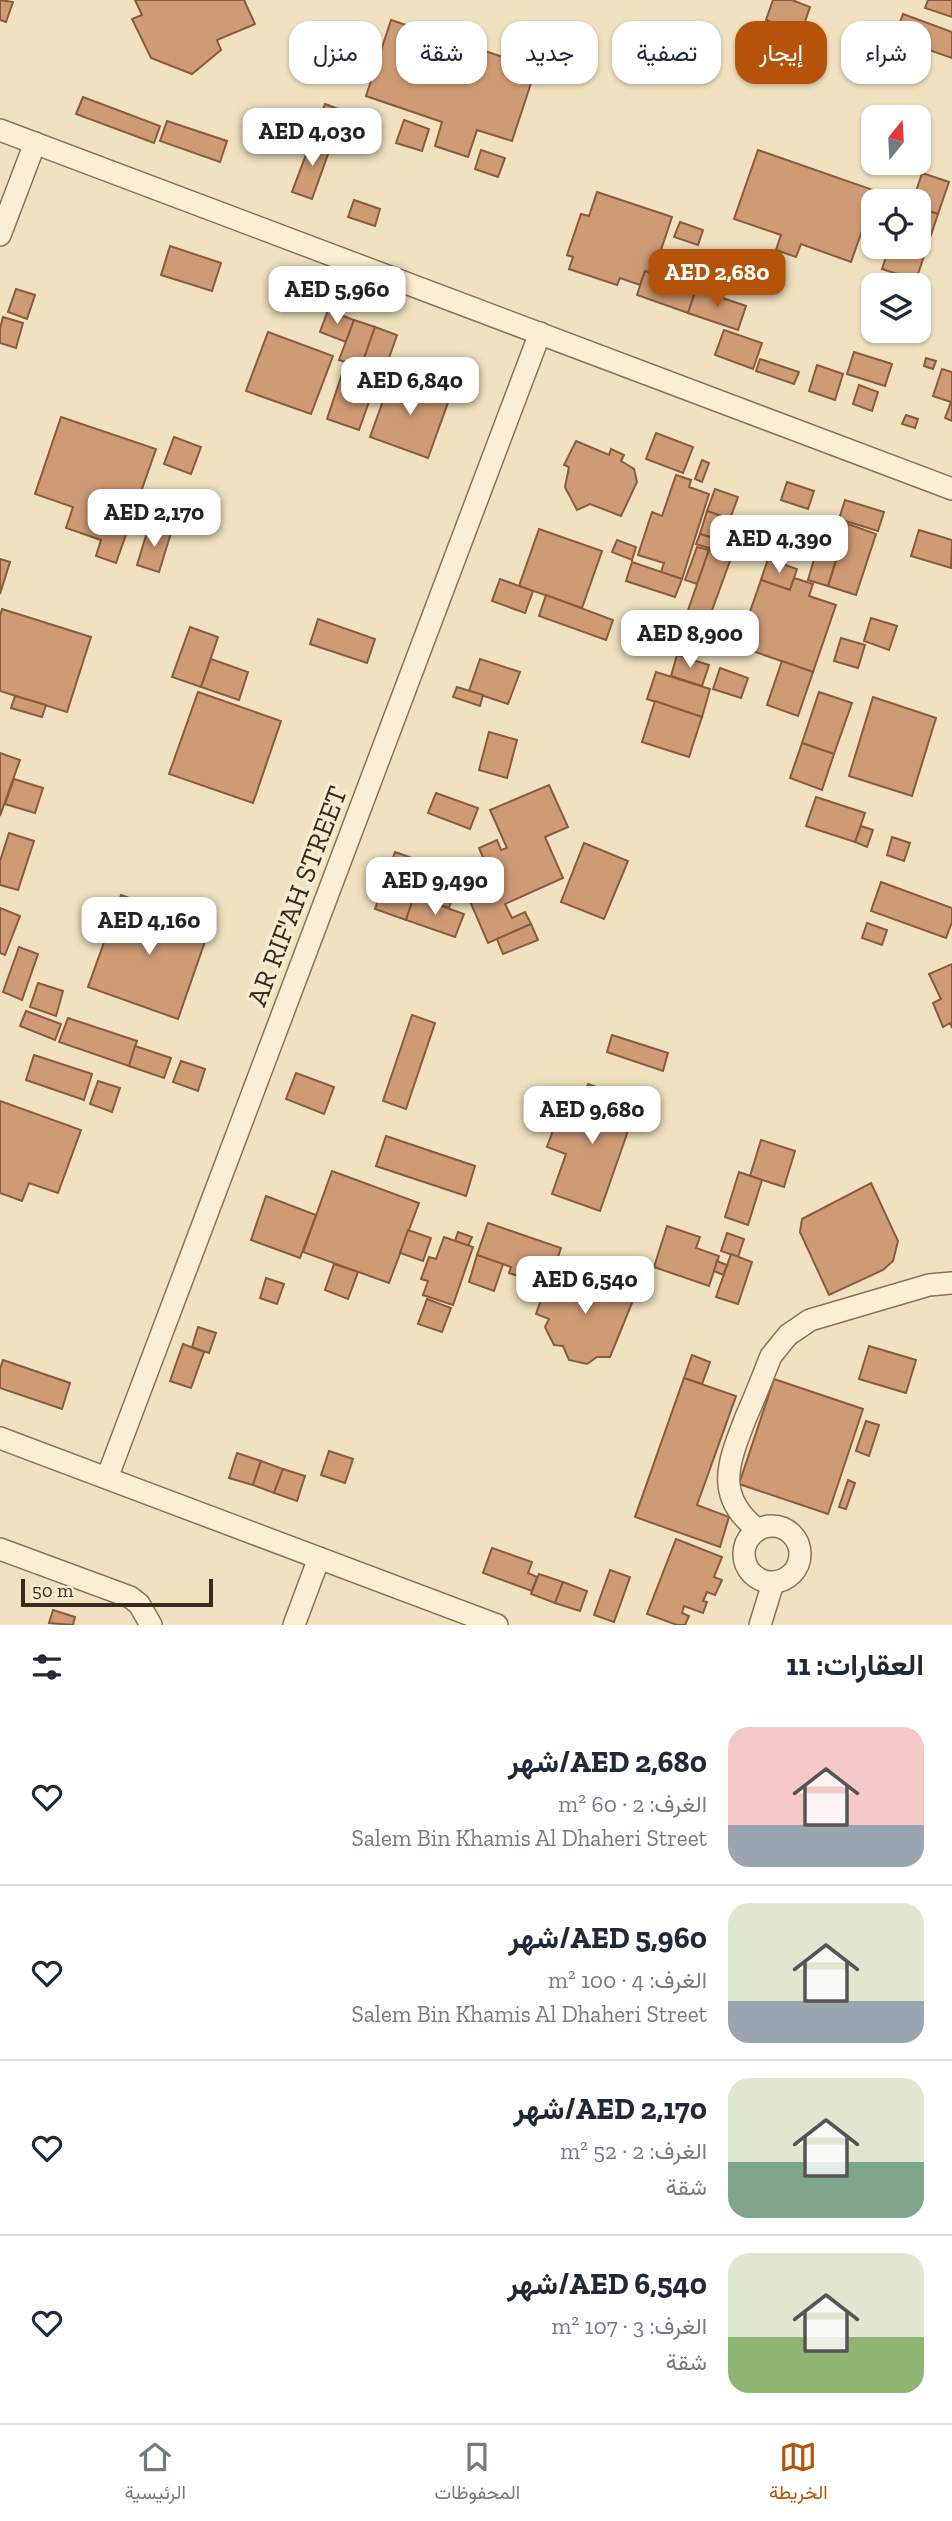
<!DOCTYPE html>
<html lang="ar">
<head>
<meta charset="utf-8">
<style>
	body { margin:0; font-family:"Zilla Slab",Vazirmatn,serif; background:#f6f6f7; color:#1f2937; direction:rtl; height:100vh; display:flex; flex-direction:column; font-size:26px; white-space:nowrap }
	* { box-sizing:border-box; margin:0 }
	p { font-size:23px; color:#747a83 }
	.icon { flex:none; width:38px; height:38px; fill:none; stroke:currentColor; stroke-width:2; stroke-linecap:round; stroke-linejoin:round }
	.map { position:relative; height:1625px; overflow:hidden; direction:ltr }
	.side { display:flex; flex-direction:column; background:#fff; flex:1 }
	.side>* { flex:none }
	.guide { position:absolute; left:21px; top:21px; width:910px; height:63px; direction:rtl; display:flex; gap:14px }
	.needle { width:46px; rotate:18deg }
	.fabs { position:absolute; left:861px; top:105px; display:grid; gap:14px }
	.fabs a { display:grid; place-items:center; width:70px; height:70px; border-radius:14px; background:#fff; box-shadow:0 2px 5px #0004; font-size:35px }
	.scale { position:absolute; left:21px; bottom:18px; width:192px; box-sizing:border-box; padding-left:7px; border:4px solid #382a1c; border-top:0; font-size:19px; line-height:24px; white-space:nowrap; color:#382a1c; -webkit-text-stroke:5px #f7ecd0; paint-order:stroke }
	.price { position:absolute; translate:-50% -60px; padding:0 16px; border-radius:14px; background:#fff; color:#222; font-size:23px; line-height:46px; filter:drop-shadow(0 2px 4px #0008) }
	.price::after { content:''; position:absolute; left:50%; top:42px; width:21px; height:16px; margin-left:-10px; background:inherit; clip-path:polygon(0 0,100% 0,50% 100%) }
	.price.active { background:#b45309; color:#fff }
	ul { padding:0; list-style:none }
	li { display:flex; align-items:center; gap:21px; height:175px; padding:0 28px }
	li+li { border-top:2px solid #e0e1e3 }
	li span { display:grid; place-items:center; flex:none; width:196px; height:140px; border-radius:21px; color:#555 }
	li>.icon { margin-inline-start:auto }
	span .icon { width:84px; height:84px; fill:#fffc; stroke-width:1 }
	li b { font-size:30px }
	h2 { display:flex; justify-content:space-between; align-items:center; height:84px; padding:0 28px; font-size:30px }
	.tag { padding:0 24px; border-radius:21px; background:#fff; box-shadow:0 2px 5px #0004; font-size:24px; line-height:63px }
	.tag.active { background:#b45309; color:#fff }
	.tabs { display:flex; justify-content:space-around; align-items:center; height:98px; border-top:2px solid #e0e1e3; background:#fff; font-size:19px; color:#747a83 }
	.tabs a { display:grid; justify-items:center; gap:4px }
	.tabs .active { color:#b45309 }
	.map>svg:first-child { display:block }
</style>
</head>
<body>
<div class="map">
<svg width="952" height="1625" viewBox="0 0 952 1625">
	<rect width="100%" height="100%" fill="#f0e2c0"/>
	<g fill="#cf9b75" stroke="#8a5b3c" stroke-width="2">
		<path d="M0,0L13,2L6,22L0,20Z"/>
		<path d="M135,0H244L255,24L217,40L221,50L192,74L151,58L132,19L142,15Z"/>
		<path d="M773,0H792L810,7L801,33L766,20Z"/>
		<path d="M928,0H952V17L925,8Z"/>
		<path d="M903,14L952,32V58L894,38Z"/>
		<path d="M391,20L536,68L512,141L477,130L468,157L435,146L442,122L366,96Z"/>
		<path d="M83,97L160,126L154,143L76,114Z"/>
		<path d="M325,104L357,116L345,148L313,136Z"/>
		<path d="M310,114L320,118L314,135L304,131Z"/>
		<path d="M404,120L429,129L422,151L396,143Z"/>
		<path d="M167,121L227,141L220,162L160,141Z"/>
		<path d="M313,136L332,143L312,199L292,192Z"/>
		<path d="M481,150L505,158L498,177L475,169Z"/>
		<path d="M758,150L876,191L851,262L801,244L796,257L776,250L781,235L734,219Z"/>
		<path d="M922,173L949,182L938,214L919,208V201H913Z"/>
		<path d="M597,192L672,217L661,250L669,253L661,277L645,271L640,285L620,278L617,285L569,269L573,257L567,255L581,214L589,216Z"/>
		<path d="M354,200L380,209L375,226L348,217Z"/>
		<path d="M919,208L938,214L916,280L882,269L889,247H919Z"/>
		<path d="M680,222L703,230L698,245L674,237Z"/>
		<path d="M170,246L221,263L212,291L161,275Z"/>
		<path d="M645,271L696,289L688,313L637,295Z"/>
		<path d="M900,275L912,278L910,285H897Z"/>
		<path d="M16,289L35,295L27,319L8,312Z"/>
		<path d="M696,289L746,306L738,330L688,313Z"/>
		<path d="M328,310L354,320L346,342L320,332Z"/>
		<path d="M3,317L23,323L16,348L0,343V328Z"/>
		<path d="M354,320L375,327L361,367L339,360Z"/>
		<path d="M375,327L397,335L383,375L361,367Z"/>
		<path d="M724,330L762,343L753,369L715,355Z"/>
		<path d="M268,332L333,356L311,414L246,391Z"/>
		<path d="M854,352L892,364L885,386L847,374Z"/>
		<path d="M926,358L936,361L933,369L924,366Z"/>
		<path d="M760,359L799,372L794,384L756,371Z"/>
		<path d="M817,365L843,374L835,400L809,391Z"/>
		<path d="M344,368L377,379L359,430L327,419Z"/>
		<path d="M942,369L952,372V421L945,418L951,402L933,396Z"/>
		<path d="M392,376L450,397L428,458L370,437Z"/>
		<path d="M859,385L878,392L872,411L853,404Z"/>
		<path d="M906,415L918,419L915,428L902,424Z"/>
		<path d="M61,417L156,449L116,563L96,556L101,540L66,528L73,507L35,494Z"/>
		<path d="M656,433L693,447L683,473L646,459Z"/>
		<path d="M174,437L201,447L191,474L164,464Z"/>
		<path d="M576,441L609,455L611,449L624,455L621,461L634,469L637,482L621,516L590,504L577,510L565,487L569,467L564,465Z"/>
		<path d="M702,460L709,463L702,482L695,479Z"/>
		<path d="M676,475L691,480L689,487L709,494L682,579L661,572L664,563L638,555L652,512L662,516Z"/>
		<path d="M787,482L814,491L808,509L781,500Z"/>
		<path d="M715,489L738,497L730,519L707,511Z"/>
		<path d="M845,500L884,512L878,531L839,519Z"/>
		<path d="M707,511L730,519L723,541L700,534Z"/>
		<path d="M848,524L876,534L856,595L828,586Z"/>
		<path d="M149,526L171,533L159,572L137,565Z"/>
		<path d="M539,529L602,551L582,608L519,586Z"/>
		<path d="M919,530L952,540L951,568L911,556Z"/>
		<path d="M700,534L723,541L719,551L696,544Z"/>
		<path d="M617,540L636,547L632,560L612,552Z"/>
		<path d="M697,547L709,550L697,584L685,580Z"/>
		<path d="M817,549L837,556L828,586L808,580Z"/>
		<path d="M709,550L731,558L707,624L686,616Z"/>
		<path d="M0,559L10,562L0,594Z"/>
		<path d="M768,559L797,569L790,590L761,580Z"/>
		<path d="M632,562L682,579L675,597L626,581Z"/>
		<path d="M794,578L813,584L809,596L836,605L813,672L738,646L761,580L790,590Z"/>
		<path d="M500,579L533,591L525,613L492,601Z"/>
		<path d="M546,595L613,620L606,640L539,616Z"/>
		<path d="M2,609L91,637L67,712L0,691V616Z"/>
		<path d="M871,618L897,626L889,650L864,641Z"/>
		<path d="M318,619L375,639L367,663L310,644Z"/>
		<path d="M190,627L218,637L201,687L172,677Z"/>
		<path d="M841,638L865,645L858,668L834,661Z"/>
		<path d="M677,655L709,665L702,686L671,676Z"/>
		<path d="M211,659L248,672L239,700L201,687Z"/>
		<path d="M480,659L520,672L508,704L469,691Z"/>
		<path d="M782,661L813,672L798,716L767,705Z"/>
		<path d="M720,668L748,678L741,698L713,689Z"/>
		<path d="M656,672L710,689L702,717L647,699Z"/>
		<path d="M457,687L483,695L480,706L453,697Z"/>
		<path d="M198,692L281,721L253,803L169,774Z"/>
		<path d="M819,692L852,703L834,754L802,743Z"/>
		<path d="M15,696L46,705L42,717L11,708Z"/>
		<path d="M873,697L936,718L912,796L849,776Z"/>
		<path d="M655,701L702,717L689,757L642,742Z"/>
		<path d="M489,732L517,740L507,778L479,770Z"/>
		<path d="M802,743L834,754L822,790L790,778Z"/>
		<path d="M0,753L20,760L0,816Z"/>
		<path d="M14,779L43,788L35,813L5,804Z"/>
		<path d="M549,785L568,827L545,837L563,878L505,904L512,918L525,912L531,924L488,943L463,885L496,871L494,864L487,867L479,848L497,840L501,850L507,848L490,810Z"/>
		<path d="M436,793L478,808L470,829L428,813Z"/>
		<path d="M816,797L865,813L855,842L806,826Z"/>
		<path d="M861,826L873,830L867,847L855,842Z"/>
		<path d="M9,833L34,841L18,890L0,885V861Z"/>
		<path d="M892,837L910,843L904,861L887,855Z"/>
		<path d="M584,843L628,861L604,919L561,902Z"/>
		<path d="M395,852L426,863L406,920L375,909L383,885L373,881L376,871L387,875Z"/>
		<path d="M426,863L460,876L449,908L414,896Z"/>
		<path d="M881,882L952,908V922L946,938L871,911Z"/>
		<path d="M121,895L210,927L178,1019L88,987Z"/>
		<path d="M414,896L464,914L455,937L406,920Z"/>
		<path d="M0,908L20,916L5,955L0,953Z"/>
		<path d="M867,923L887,930L882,945L862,938Z"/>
		<path d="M531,924L538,940L503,954L497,939Z"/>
		<path d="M19,947L38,954L22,1000L3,992Z"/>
		<path d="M952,964V1028L950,1023L943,1027L933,1003L941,999L929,974Z"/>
		<path d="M38,983L63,991L56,1016L30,1007Z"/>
		<path d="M26,1011L61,1024L55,1040L20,1026Z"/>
		<path d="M412,1015L435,1023L406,1109L383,1101Z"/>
		<path d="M68,1018L137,1041L129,1066L59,1042Z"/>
		<path d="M612,1035L668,1053L663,1071L607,1052Z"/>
		<path d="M135,1046L171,1058L164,1078L129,1066Z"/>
		<path d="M34,1055L92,1074L84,1100L26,1080Z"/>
		<path d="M181,1061L205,1069L198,1091L173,1082Z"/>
		<path d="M296,1073L334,1087L324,1114L286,1099Z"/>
		<path d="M98,1081L120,1088L112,1112L90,1104Z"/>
		<path d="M588,1084L638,1102L600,1211L552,1194L566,1154L547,1147L557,1119L574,1125Z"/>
		<path d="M0,1101L81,1130L58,1193L29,1183L22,1201L0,1193Z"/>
		<path d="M386,1136L475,1166L466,1196L376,1166Z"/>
		<path d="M761,1140L795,1151L784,1187L750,1176Z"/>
		<path d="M332,1171L419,1203L389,1283L303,1252Z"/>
		<path d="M739,1172L762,1180L748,1225L725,1217Z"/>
		<path d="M871,1183L898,1241L893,1261L883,1270L829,1295L800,1232L802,1219Z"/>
		<path d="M266,1196L316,1215L300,1258L251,1240Z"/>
		<path d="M488,1223L561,1248L550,1280L535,1275L533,1281L509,1273L511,1267L477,1255Z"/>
		<path d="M667,1226L700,1237L696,1248L719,1256L709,1286L654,1267Z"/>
		<path d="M408,1230L431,1238L423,1261L400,1253Z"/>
		<path d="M458,1232L472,1237L468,1246L455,1241Z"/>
		<path d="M727,1233L744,1239L738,1257L721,1251Z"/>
		<path d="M444,1237L473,1247L453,1305L423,1295L428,1281L421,1279L429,1257L436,1259Z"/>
		<path d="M731,1254L752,1262L738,1304L716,1297Z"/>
		<path d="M477,1255L503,1264L494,1291L469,1282Z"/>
		<path d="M717,1261L727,1265L723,1275L714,1271Z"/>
		<path d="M334,1264L358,1272L348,1299L325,1290Z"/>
		<path d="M559,1270L591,1283L593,1277L636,1293L610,1357H597L587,1364L569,1360L563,1346L554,1345L545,1327L549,1319L536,1314L547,1283L553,1285Z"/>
		<path d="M266,1278L284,1284L277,1304L260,1298Z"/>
		<path d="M427,1299L451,1308L442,1332L418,1324Z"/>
		<path d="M198,1327L216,1333L209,1353L192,1347Z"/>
		<path d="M183,1344L204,1352L191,1388L170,1381Z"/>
		<path d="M869,1346L916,1360L906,1393L859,1379Z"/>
		<path d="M692,1355L710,1362L702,1384L684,1378Z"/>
		<path d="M3,1360L70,1383L62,1409L0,1388V1369Z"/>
		<path d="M684,1378L736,1396L697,1505L729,1517L720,1547L635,1517Z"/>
		<path d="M774,1379L863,1409L828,1514L739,1484Z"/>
		<path d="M866,1421L879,1425L869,1456L856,1451Z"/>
		<path d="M329,1451L353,1459L345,1483L321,1475Z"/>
		<path d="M237,1453L261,1461L253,1485L229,1478Z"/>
		<path d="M261,1461L283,1469L274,1493L253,1485Z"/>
		<path d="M283,1469L305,1476L297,1501L274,1493Z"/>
		<path d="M848,1480L855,1483L846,1509L839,1507Z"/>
		<path d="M676,1539L722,1557L714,1577L722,1580L715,1595L707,1592L703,1601L707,1602L703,1613L684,1606L682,1613L689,1616L685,1625H677L647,1614Z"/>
		<path d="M492,1548L532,1562L528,1573L537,1577L532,1591L483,1573Z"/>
		<path d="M610,1570L630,1577L614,1622L594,1615Z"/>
		<path d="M539,1574L563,1582L555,1603L531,1594Z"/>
		<path d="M563,1582L587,1591L580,1611L555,1603Z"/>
		<path d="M53,1610L75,1617L73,1625L49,1623Z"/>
	</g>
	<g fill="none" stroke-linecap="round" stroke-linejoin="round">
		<defs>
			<g id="minor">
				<path d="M0,130L952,489"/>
				<path d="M0,235L35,143"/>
				<path d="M0,1438L497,1625"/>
				<path d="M107,1478L540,333"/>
				<circle cx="772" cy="1554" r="28"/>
				<path d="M758,1530C713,1496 729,1461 746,1417C755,1397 763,1376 771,1356L788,1335L810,1320L929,1285L952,1283"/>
				<path d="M0,1549L130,1597L139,1604L151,1625"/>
				<path d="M294,1625L319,1558"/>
				<path d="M760,1625L773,1583"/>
			</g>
		</defs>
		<use href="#minor" stroke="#8a7257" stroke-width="24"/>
		<use href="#minor" stroke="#faefd4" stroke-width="21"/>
	</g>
	<g text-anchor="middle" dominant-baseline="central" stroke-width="7" stroke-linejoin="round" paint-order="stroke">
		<g font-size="28" fill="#382a1c" stroke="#f7ecd0">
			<text transform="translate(297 896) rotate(-69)">AR RIF'AH STREET</text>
		</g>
	</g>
</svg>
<div class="fabs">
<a><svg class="needle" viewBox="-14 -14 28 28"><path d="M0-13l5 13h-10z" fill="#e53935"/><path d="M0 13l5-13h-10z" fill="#747a83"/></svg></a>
<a><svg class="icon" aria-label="locate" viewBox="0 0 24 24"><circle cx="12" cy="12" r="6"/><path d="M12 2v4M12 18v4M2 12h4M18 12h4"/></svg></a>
<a><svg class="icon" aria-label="layers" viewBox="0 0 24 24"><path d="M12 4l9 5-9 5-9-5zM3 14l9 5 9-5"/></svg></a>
</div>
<div class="scale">50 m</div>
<b class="price" style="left:312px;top:168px">AED 4,030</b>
<b class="price active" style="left:717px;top:309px">AED 2,680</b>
<b class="price" style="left:337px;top:326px">AED 5,960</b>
<b class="price" style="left:410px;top:417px">AED 6,840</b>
<b class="price" style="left:154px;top:549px">AED 2,170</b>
<b class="price" style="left:779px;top:575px">AED 4,390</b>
<b class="price" style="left:690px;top:670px">AED 8,900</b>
<b class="price" style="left:435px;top:917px">AED 9,490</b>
<b class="price" style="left:149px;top:957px">AED 4,160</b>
<b class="price" style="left:592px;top:1146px">AED 9,680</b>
<b class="price" style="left:585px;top:1316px">AED 6,540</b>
<div class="guide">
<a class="tag">شراء</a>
<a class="tag active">إيجار</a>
<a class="tag">تصفية</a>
<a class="tag">جديد</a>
<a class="tag">شقة</a>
<a class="tag">منزل</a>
</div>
</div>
<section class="side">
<h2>العقارات: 11<svg class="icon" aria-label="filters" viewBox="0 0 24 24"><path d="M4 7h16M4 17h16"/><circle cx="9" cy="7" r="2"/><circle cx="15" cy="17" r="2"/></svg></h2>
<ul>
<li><span style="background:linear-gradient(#f6c9c9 70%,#9aa5b1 0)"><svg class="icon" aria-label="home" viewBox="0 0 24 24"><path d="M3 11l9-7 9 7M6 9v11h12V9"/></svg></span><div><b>AED 2,680/شهر</b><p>الغرف: 2 · 60 m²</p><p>Salem Bin Khamis Al Dhaheri Street</p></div><svg class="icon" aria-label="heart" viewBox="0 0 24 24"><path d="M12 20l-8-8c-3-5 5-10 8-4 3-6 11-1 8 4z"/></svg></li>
<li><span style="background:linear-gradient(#dfe7d0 70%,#9aa5b1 0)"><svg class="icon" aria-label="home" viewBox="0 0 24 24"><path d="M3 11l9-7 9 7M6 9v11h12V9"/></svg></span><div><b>AED 5,960/شهر</b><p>الغرف: 4 · 100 m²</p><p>Salem Bin Khamis Al Dhaheri Street</p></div><svg class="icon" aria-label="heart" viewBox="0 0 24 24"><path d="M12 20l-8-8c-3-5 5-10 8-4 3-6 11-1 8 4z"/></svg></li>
<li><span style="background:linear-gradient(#dfe7d0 60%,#7fa58c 0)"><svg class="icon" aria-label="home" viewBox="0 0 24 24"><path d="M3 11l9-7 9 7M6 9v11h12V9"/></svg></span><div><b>AED 2,170/شهر</b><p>الغرف: 2 · 52 m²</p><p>شقة</p></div><svg class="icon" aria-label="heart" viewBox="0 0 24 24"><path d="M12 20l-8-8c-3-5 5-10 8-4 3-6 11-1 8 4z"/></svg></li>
<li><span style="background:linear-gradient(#dfe7d0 60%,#8fb573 0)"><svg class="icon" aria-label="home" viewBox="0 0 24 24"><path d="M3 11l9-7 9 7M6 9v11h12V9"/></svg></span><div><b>AED 6,540/شهر</b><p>الغرف: 3 · 107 m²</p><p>شقة</p></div><svg class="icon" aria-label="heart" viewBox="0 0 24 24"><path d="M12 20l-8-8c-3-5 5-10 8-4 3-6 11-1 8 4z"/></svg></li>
</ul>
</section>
<nav class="tabs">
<a class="active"><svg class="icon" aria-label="map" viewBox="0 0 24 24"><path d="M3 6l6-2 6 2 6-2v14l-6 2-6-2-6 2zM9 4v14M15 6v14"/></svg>الخريطة</a>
<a><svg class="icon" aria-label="saved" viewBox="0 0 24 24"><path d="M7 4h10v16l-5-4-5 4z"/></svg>المحفوظات</a>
<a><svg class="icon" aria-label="home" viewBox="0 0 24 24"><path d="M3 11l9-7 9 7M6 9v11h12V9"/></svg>الرئيسية</a>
</nav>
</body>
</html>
